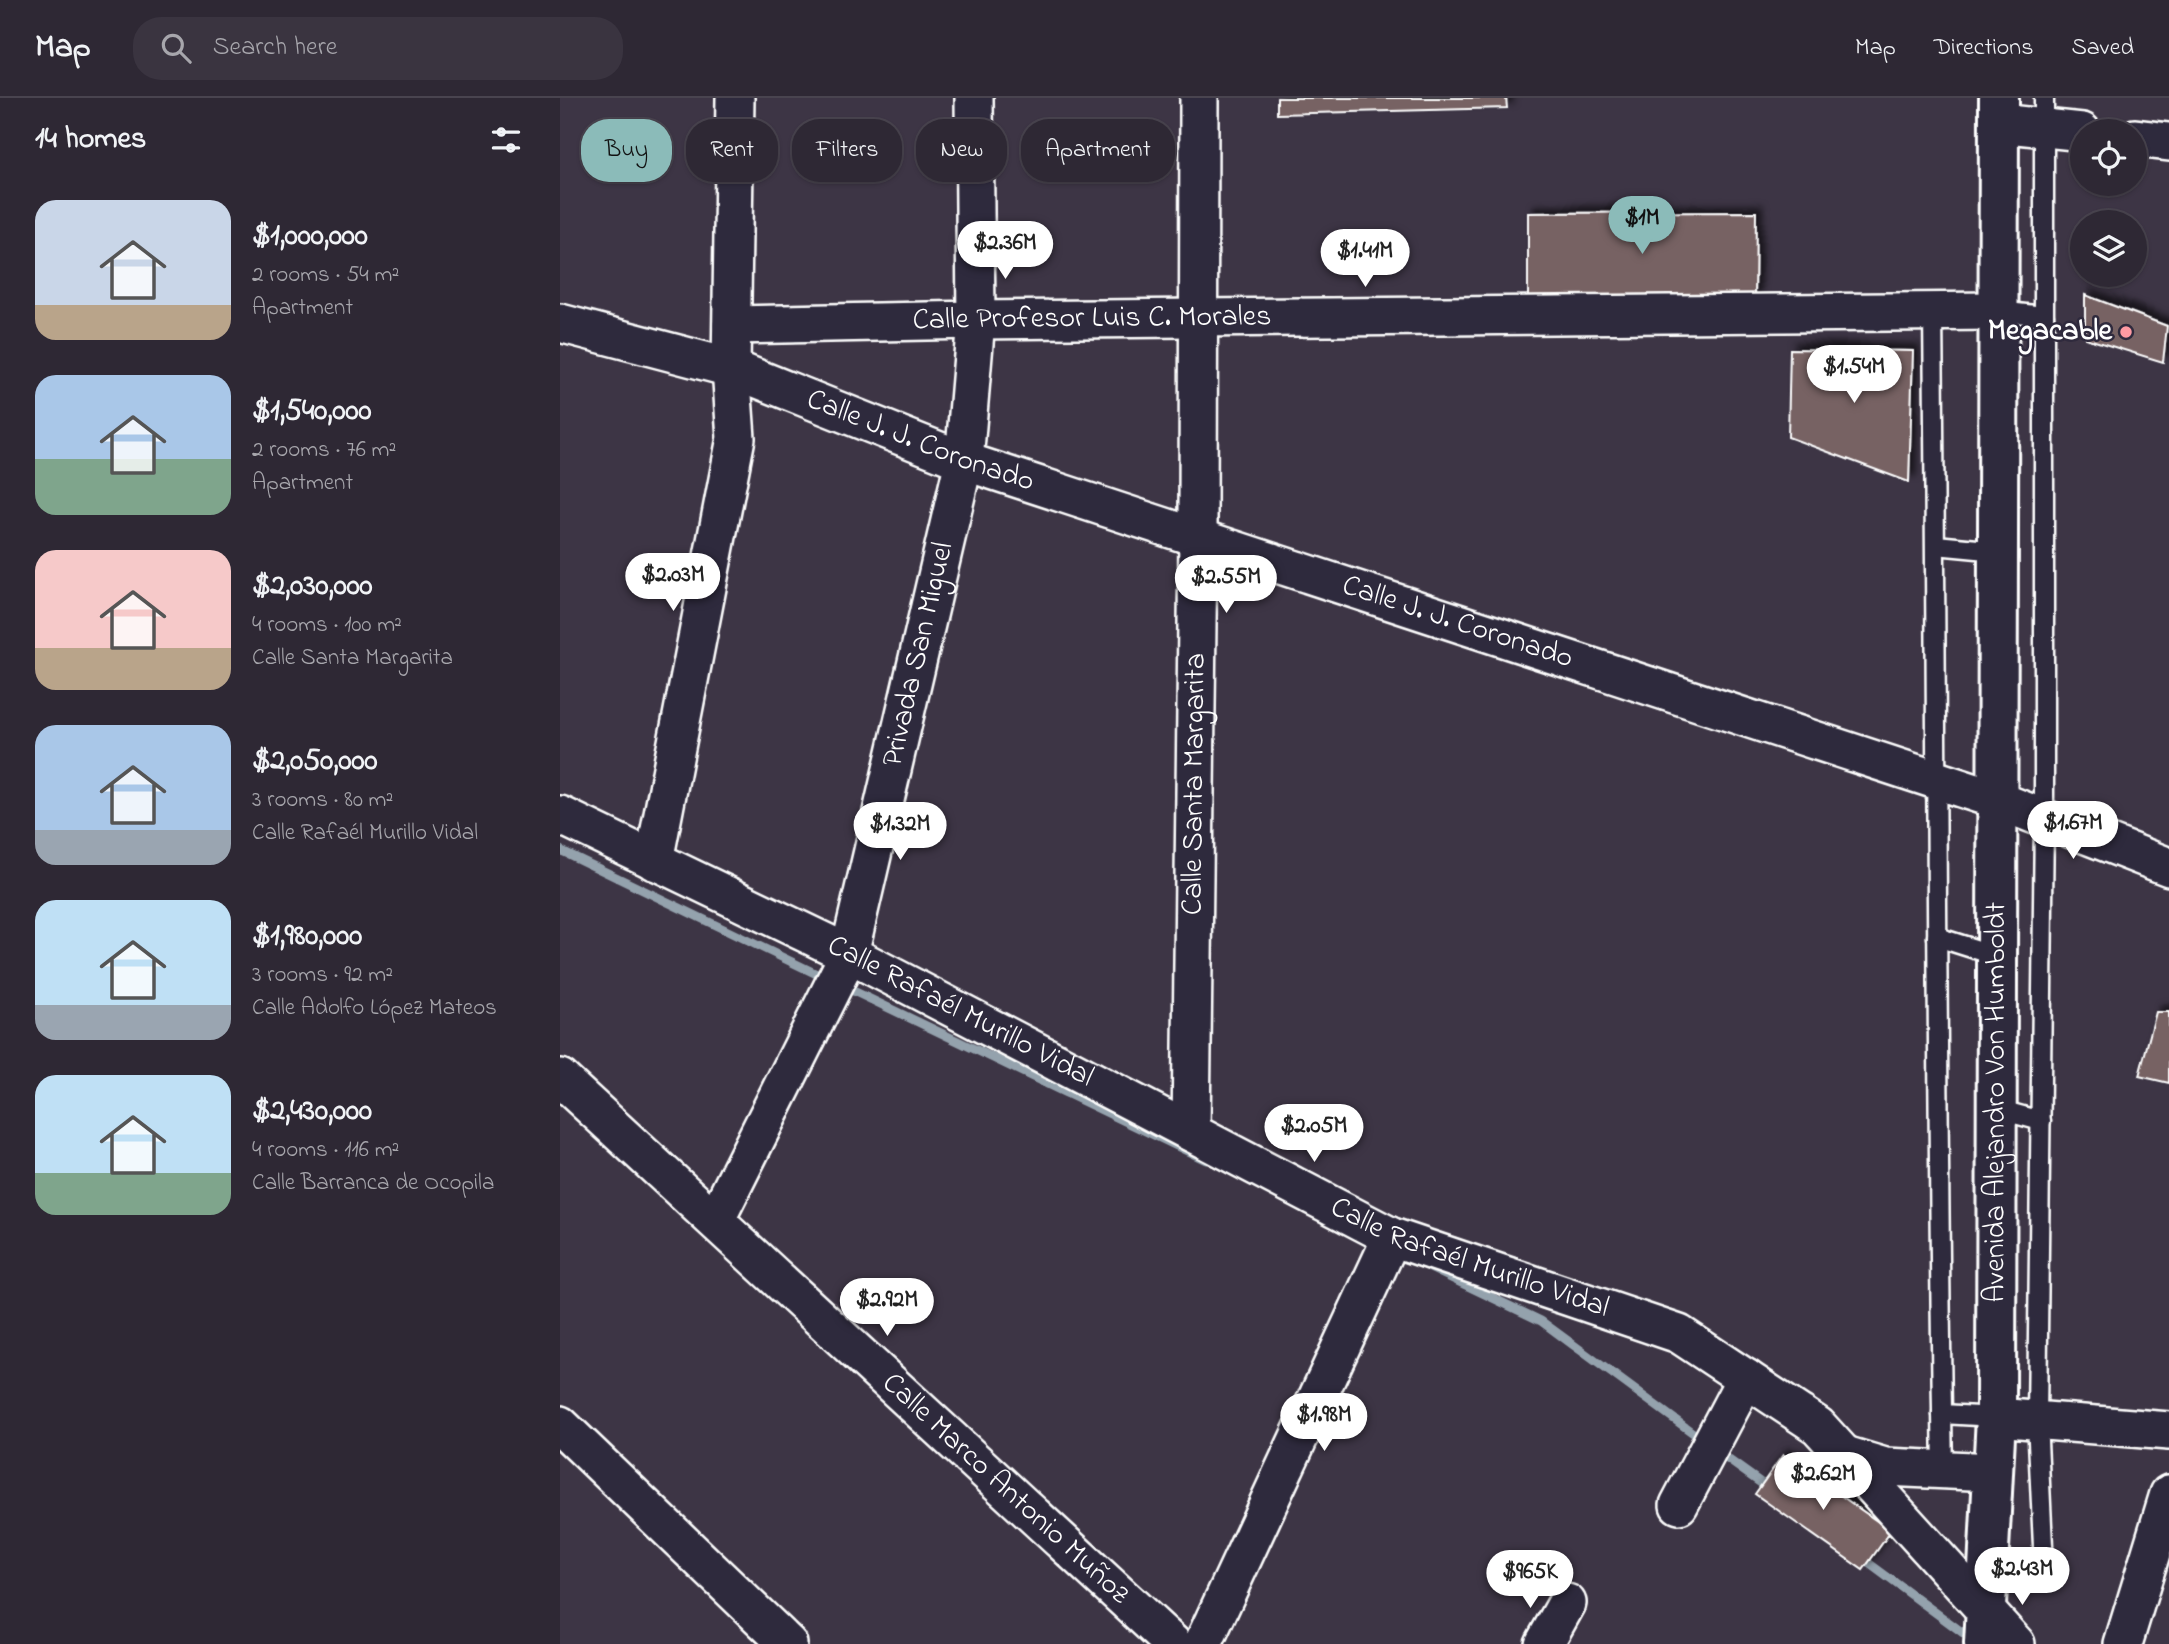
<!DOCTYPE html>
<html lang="en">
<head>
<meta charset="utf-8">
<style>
	body { margin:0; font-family:"Indie Flower",sans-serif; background:#3a3440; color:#f1f3f6; height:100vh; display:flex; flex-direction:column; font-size:26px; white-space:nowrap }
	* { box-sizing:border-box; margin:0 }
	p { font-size:23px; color:#a7a6ac }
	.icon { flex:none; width:38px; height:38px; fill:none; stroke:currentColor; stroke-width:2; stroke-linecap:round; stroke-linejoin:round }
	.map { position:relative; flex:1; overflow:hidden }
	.side { display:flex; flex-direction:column; background:#2e2834; width:560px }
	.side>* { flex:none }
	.guide { position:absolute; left:21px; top:21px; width:665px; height:63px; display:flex; gap:14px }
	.fabs { position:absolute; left:1510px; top:21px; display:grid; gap:14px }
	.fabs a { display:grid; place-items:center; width:77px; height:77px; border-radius:50%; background:#2e2834; box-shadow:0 2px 5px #0004,0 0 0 2px #49444f; font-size:35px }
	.price { position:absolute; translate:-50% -60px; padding:0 16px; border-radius:24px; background:#fff; color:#222; font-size:23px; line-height:46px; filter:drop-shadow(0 2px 4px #0008) }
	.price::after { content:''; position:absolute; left:50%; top:42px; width:21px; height:16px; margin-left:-10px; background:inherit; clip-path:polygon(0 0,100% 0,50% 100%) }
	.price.active { background:#8bbbb9; color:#111 }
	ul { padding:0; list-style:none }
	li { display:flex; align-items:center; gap:21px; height:175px; padding:0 35px }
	li span { display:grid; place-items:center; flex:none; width:196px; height:140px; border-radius:21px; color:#555 }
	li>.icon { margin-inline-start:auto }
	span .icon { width:84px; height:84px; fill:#fffc; stroke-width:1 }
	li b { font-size:30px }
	h2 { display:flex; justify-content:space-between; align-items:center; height:84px; padding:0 35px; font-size:30px }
	.pill { padding:0 24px; border-radius:28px; background:#2e2834; box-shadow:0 2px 5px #0004,0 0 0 2px #49444f; font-size:24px; line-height:63px }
	.pill.active { background:#8bbbb9; color:#111 }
	header { display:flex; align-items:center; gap:42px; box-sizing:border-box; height:98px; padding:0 35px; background:#2e2834; border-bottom:2px solid #49444f }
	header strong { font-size:33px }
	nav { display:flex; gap:38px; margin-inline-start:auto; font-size:24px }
	.search { width:490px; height:63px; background:#3a3440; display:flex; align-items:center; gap:18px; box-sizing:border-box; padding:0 24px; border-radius:28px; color:#a7a6ac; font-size:26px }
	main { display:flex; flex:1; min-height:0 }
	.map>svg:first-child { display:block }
</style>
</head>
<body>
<header>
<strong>Map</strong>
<div class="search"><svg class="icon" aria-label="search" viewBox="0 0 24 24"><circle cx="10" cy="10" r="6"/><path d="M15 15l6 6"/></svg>Search here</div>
<nav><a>Map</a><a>Directions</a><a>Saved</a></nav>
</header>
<main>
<section class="side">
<h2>14 homes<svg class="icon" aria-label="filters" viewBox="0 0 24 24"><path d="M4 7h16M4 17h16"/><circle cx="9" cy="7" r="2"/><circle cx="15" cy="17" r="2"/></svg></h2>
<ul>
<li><span style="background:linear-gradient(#c9d6e8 75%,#b9a48a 0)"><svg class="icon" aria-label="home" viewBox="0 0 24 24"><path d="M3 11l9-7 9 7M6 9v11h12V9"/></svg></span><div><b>$1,000,000</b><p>2 rooms · 54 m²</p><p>Apartment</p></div></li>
<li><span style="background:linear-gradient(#a9c7e8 60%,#7fa58c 0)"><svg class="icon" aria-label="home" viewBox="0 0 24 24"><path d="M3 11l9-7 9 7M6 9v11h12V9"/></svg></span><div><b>$1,540,000</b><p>2 rooms · 76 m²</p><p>Apartment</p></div></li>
<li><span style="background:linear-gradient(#f6c9c9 70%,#b9a48a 0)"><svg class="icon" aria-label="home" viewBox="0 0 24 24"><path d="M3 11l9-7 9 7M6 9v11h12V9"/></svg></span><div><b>$2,030,000</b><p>4 rooms · 100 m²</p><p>Calle Santa Margarita</p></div></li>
<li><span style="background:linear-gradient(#a9c7e8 75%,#9aa5b1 0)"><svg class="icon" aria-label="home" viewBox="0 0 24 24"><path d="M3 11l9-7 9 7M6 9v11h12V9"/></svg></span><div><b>$2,050,000</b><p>3 rooms · 80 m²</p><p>Calle Rafaél Murillo Vidal</p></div></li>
<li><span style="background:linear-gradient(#bfe0f5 75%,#9aa5b1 0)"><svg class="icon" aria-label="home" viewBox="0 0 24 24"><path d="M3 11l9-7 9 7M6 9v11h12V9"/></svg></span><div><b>$1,980,000</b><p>3 rooms · 92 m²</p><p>Calle Adolfo López Mateos</p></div></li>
<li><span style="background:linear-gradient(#bfe0f5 70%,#7fa58c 0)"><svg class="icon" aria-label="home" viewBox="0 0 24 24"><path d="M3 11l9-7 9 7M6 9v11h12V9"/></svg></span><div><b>$2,430,000</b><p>4 rooms · 116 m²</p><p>Calle Barranca de Ocopila</p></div></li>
</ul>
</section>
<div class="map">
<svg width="1609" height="1546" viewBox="0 0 1609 1546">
	<defs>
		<filter id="shadow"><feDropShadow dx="6" dy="-6" stdDeviation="3.5" flood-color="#0009"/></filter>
	</defs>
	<rect width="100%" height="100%" fill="#3d3545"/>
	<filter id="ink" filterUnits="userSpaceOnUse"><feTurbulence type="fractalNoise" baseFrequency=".0143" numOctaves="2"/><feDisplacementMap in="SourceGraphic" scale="14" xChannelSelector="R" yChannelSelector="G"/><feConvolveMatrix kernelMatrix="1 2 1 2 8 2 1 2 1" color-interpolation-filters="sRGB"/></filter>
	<g filter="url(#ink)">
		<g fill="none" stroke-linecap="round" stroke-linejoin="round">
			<g stroke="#94a2ad" stroke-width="9">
				<path d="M0,752L267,881"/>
				<path d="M283,888L646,1062"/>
				<path d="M870,1170L981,1223L1144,1343"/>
				<path d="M1155,1352L1212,1393"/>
				<path d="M1299,1458L1414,1543"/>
			</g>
		</g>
		<g fill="#776264" stroke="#fff" stroke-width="2" filter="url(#shadow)">
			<path d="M717,0H946L947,10L717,16Z"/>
			<path d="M1196,114L1195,201L968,202V115Z"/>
			<path d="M1525,197L1607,228L1603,264L1525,240Z"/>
			<path d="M1230,251L1353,253L1349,384L1228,339Z"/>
			<path d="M1596,914H1609V985L1579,978Z"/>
			<path d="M1223,1357L1331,1433L1303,1472L1195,1396Z"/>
		</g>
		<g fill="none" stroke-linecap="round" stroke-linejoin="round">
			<defs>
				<g id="lane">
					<path d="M1373,213C1377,600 1376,987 1383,1373"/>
					<path d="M1438,213L1484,218"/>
					<path d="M1376,447L1438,453"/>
					<path d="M1377,839L1437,858"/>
					<path d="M1437,1011L1481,1023"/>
					<path d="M1382,1316L1436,1319"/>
					<path d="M1427,1460L1484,1469L1477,1322L1484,721V0"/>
				</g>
				<g id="street">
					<path d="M1439,25L1522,34"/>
					<path d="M1575,40L1609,44"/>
					<path id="s1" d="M0,225L171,270L404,363L1437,702L1609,769"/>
					<path id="s2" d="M172,227L416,222L1438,213"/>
					<path id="s3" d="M0,717L289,856L832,1139L1119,1236L1258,1328L1456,1546"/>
					<path d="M94,763L176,340L171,270L175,0"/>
					<path id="s4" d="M0,980L613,1546"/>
					<path id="s5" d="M631,1034L638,440L639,0"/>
					<path id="s6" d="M156,1121L289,856L404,363L416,222L414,0"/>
					<path d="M1436,1319L1609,1333"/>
					<path d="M0,1327L228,1546"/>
					<path d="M1285,1357L1325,1369L1433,1374"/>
					<path d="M1119,1407L1186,1280"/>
					<path d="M643,1546L832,1139"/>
					<path d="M984,1546L1007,1505"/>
					<path d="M1563,1546L1609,1396"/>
				</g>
				<g id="primary">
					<path id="s7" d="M1424,1546L1436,1319L1439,0"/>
				</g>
			</defs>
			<use href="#lane" stroke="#fff" stroke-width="23"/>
			<use href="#street" stroke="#fff" stroke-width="42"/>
			<use href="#primary" stroke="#fff" stroke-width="44"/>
			<use href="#lane" stroke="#2f2a3d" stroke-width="18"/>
			<use href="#street" stroke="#2f2a3d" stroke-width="37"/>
			<use href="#primary" stroke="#2f2a3d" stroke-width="38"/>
		</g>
	</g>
	<circle fill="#ff9aa2" stroke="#2f2a3d" stroke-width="2.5" cx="1566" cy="234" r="7"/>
	<g text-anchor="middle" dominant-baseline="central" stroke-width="5" stroke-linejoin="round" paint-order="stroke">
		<g font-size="30" fill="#fff" stroke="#2f2a3d">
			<text stroke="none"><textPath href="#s2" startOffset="360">Calle Profesor Luis C. Morales</textPath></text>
			<text stroke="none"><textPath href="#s1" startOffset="380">Calle J. J. Coronado</textPath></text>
			<text stroke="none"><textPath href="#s1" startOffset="947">Calle J. J. Coronado</textPath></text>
			<text stroke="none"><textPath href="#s6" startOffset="604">Privada San Miguel</textPath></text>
			<text stroke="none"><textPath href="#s5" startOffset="348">Calle Santa Margarita</textPath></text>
			<text stroke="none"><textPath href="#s3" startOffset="446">Calle Rafaél Murillo Vidal</textPath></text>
			<text stroke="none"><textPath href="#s7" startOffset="542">Avenida Alejandro Von Humboldt</textPath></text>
			<text stroke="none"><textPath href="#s3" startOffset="1013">Calle Rafaél Murillo Vidal</textPath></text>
			<text stroke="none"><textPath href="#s4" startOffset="606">Calle Marco Antonio Muñoz</textPath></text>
		</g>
		<g font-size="30" font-weight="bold" fill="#fff" stroke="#2f2a3d" text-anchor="end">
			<text x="1552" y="234">Megacable</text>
		</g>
	</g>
</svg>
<div class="fabs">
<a><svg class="icon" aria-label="locate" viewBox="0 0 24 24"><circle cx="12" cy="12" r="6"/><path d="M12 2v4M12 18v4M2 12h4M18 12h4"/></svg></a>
<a><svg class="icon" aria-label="layers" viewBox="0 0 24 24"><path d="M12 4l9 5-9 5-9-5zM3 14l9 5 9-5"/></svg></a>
</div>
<b class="price active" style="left:1082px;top:158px">$1M</b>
<b class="price" style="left:445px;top:183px">$2.36M</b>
<b class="price" style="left:805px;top:191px">$1.41M</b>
<b class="price" style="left:1294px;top:307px">$1.54M</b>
<b class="price" style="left:113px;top:515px">$2.03M</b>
<b class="price" style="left:666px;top:517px">$2.55M</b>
<b class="price" style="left:1513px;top:763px">$1.67M</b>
<b class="price" style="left:340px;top:764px">$1.32M</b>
<b class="price" style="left:754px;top:1066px">$2.05M</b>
<b class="price" style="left:327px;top:1240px">$2.92M</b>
<b class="price" style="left:764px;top:1355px">$1.98M</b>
<b class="price" style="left:1263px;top:1414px">$2.62M</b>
<b class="price" style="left:1462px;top:1509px">$2.43M</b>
<b class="price" style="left:970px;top:1512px">$965K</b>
<div class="guide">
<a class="pill active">Buy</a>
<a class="pill">Rent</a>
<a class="pill">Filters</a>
<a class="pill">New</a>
<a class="pill">Apartment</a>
</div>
</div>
</main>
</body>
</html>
